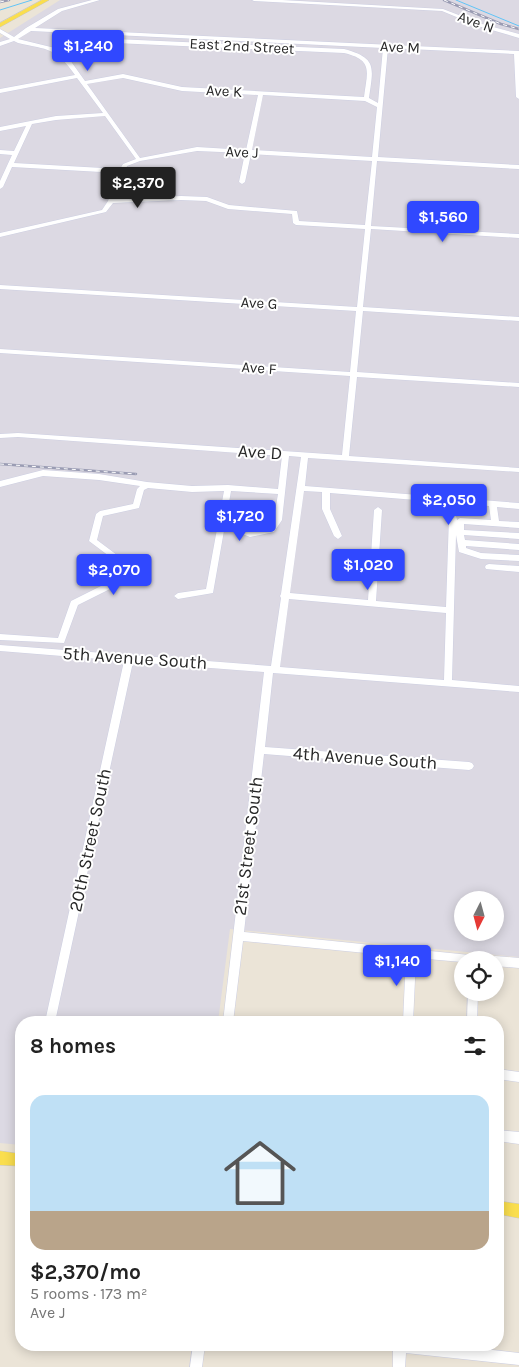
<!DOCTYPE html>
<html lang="en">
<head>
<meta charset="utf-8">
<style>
	body { margin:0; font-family:Karla,sans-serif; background:#f2f2f2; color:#222; height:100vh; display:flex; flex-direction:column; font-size:19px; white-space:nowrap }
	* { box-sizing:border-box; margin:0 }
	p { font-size:16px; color:#767676 }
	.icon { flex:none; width:28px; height:28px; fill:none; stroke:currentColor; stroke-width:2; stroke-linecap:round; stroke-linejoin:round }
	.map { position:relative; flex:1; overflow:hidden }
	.side { position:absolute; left:15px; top:1016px; width:489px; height:335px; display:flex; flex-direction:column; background:#fff; border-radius:20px; box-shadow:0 2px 12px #0003 }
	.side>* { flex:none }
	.needle { width:32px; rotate:186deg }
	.tools { position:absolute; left:454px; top:891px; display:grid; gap:10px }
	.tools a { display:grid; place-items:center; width:50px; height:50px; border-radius:50%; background:#fff; box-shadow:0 2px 12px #0003; font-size:25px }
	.price { position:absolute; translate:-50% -42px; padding:0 11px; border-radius:5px; background:#3048ff; color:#fff; font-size:16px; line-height:32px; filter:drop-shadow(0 1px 2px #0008) }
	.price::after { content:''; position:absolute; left:50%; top:30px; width:15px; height:11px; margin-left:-8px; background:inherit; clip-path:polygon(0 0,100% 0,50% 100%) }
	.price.current { background:#222; color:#fff }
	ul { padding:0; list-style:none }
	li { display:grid; align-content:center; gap:10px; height:265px; padding:0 15px }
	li+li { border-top:1px solid #e0e0e0 }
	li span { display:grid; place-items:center; height:155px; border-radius:15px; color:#555 }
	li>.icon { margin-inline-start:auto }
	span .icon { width:90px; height:90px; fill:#fffc; stroke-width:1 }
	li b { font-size:21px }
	h2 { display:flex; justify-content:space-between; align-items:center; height:60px; padding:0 15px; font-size:21px }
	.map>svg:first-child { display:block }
</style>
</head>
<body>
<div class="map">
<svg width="519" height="1367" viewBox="0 0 519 1367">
	<rect width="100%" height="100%" fill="#ebe4d7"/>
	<path fill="#dcd9e3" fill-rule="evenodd" d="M60,0H519V957L230,929L218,1022H21V1145L0,1143V38ZM462,900H495V932H462Z"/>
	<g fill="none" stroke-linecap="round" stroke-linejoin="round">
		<g stroke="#61c4f6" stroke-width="1">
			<path d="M456,0L519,26"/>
			<path d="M0,10L32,0"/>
		</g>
		<defs>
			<g id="minor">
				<path d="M92,0H100L62,11L35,28L519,51V99L516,97L514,54L388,48L378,157L519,165V169L377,161L371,226L519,234V238L371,229L363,307L519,317V321L363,311L357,372L519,383V387L357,377L349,456L519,468V472L308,458L305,486L519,503V509L497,507L499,521L519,522V528L464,524V530L519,533V539L464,535L465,540L519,544V550L466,546V548L481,553L519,555V561L481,559L459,552L456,535L452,680L519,686V692L273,673L265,747L469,762L472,763L474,766L472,769L469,770L264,754L244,932L489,957L490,960H462V962L416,958L413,1022H403L406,957L243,941L233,1022H223L264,672L133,662L55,1022H45L124,661L0,651V645L271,666L281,598L280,596L281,594L301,457L289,456L282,520L274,532L250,537L235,531L234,529L238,506H268L275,512L278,494L231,491L213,593L178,599L174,596L178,593L206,589L224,491L192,492L148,488L144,490L139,508L103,516L97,540L121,558L113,586L112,588L78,605L64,643L0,640V634L58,638L71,601L105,584L113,559L89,541L96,514L100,511L133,504L137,489L140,486L99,480L43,476L0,487V481L43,470L99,474L147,482L192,486L228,485L278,489L282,456L18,437L0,438V434L18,433L342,455L350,376L0,353V349L350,372L356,311L0,289V285L357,307L365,229L296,225L293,223L292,214L228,209L206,201L181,200L113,203L106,212L0,237V233L102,210L108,201L119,173L12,167L3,187L0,189V181L12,155L0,154V150L14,151L26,126L0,131V127L56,116L103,113L77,78L0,93V89L75,75C55,47 49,50 18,43L14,41L0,46V42L10,39L0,33V29L14,37L26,28L58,9ZM31,31L383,48L378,103L369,98C373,68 378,58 344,49L115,39L105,43L95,54L67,57L55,48L18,39ZM115,43L344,53C374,60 367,72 364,97L182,87L123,74L85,81L70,60C80,60 94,61 103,53C108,49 109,45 115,43ZM123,78L182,91L258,95L246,150L197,147L140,158L87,84ZM263,95L365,101L377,107L372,157L252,150ZM105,116L136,159L123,164L120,169L14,163L32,124L56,120ZM197,151L245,153L239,182L242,184L245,182L251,154L372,161L365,225L299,221L297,211L229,205L207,197L181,196L115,199L127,166L140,161ZM304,491L322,492V509L334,536L338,539L342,536L330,509V493L489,506L491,520L460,518L457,520L456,515L453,514L449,517L446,607L376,601L382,510L378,507L374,510L368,600L290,593ZM244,511L266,512L274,520L268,528L251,531L242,528ZM289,599L446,613L444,680L280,667Z"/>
				<path d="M252,0H282L443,9L482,24L519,34V38L478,26L442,11L254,1Z"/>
				<path d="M489,564L519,566V572L486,569L485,567L486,565Z"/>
				<path d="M495,956L519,958V968L495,966V960H490L491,958Z"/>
				<path d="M468,992H478L477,1022H467Z"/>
				<path d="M498,1069L519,1072V1082L498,1079Z"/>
				<path d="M498,1130L519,1132V1144L498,1141Z"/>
				<path d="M193,1345H205L202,1367H190Z"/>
				<path d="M388,1345H450L519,1353V1365L406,1353L405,1367H393V1351L390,1349Z"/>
			</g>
			<g id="major">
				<path d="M42,0H49L0,27V23Z"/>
				<path d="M0,1151L21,1154V1166L0,1165Z"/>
				<path d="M498,1201L519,1204V1218L498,1214Z"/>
			</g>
		</defs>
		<use href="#minor" stroke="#cdcfe2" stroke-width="1"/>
		<use href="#major" stroke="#c7c7c7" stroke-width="1"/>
		<use href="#minor" fill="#fff" fill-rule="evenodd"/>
		<use href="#major" fill="#fade4e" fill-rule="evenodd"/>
		<defs>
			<g id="rail">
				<path d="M444,0L501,24L519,29"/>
				<path d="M0,2L9,0"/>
				<path d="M0,464L136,474"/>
			</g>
		</defs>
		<use href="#rail" stroke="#9a9cb3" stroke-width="2.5"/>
		<use href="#rail" stroke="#fff" stroke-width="1" stroke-dasharray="4" stroke-linecap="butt"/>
	</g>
	<g text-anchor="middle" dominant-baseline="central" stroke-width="4" stroke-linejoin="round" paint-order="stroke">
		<g font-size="15" fill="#272727" stroke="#fff">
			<text transform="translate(476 22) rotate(20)">Ave N</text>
			<text transform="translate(242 46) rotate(3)">East 2nd Street</text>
			<text transform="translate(400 47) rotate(3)">Ave M</text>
			<text transform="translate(224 91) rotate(3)">Ave K</text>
			<text transform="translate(242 152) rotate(3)">Ave J</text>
			<text transform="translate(259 303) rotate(3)">Ave G</text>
			<text transform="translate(259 368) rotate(4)">Ave F</text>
		</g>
		<g font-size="18" fill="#272727" stroke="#fff">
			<text transform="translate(260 452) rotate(4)">Ave D</text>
			<text transform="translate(135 658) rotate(4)">5th Avenue South</text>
			<text transform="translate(365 758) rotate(4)">4th Avenue South</text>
			<text transform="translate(90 840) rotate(-78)">20th Street South</text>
			<text transform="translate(248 846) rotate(-83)">21st Street South</text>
		</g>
	</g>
</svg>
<div class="tools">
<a><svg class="needle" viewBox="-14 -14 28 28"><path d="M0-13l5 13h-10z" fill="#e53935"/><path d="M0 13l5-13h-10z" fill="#767676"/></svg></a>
<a><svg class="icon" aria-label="locate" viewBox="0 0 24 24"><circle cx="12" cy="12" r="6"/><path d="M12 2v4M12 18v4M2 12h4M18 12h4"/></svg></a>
</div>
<b class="price" style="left:88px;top:72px">$1,240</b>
<b class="price current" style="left:138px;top:209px">$2,370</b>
<b class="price" style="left:443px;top:243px">$1,560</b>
<b class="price" style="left:449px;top:526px">$2,050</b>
<b class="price" style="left:240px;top:542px">$1,720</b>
<b class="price" style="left:368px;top:591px">$1,020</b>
<b class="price" style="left:114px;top:596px">$2,070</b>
<b class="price" style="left:397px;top:987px">$1,140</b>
<section class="side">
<h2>8 homes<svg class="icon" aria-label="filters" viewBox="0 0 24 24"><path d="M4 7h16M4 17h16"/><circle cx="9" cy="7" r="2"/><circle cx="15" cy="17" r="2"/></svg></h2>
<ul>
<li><span style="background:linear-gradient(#bfe0f5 75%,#b9a48a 0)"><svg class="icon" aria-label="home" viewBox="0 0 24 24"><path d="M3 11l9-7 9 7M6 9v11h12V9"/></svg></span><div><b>$2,370/mo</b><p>5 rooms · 173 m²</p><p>Ave J</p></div></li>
</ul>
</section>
</div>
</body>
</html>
